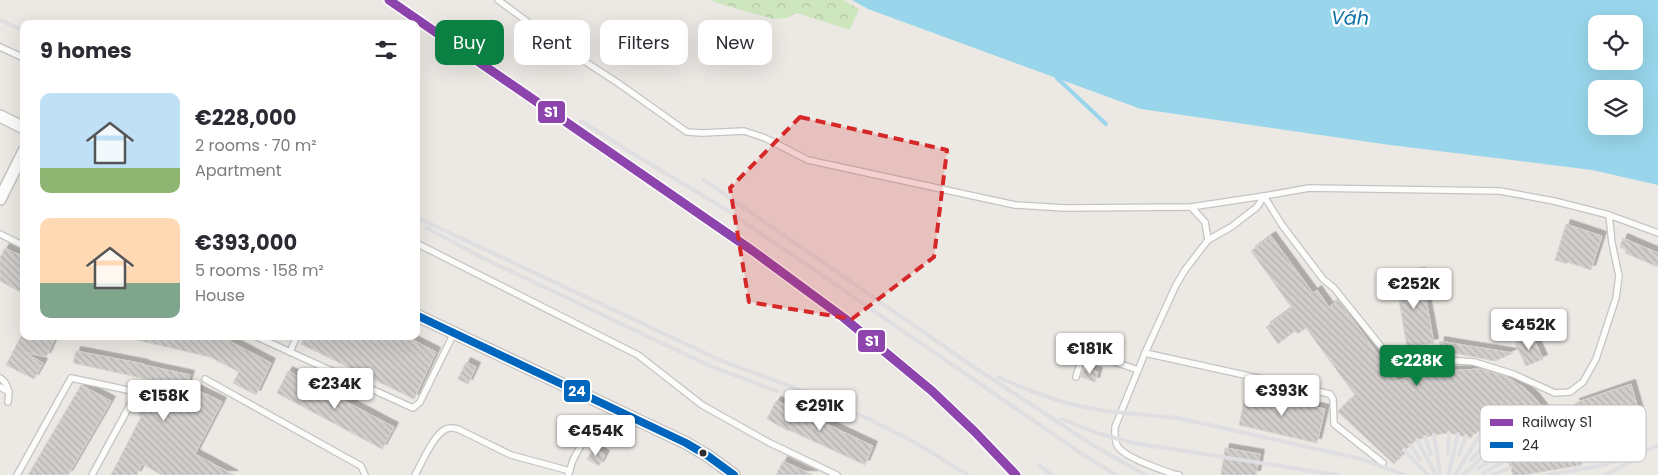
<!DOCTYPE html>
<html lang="en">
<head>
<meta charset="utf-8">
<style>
	body { margin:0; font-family:Poppins,sans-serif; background:#f7f7f7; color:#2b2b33; height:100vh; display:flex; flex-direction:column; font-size:19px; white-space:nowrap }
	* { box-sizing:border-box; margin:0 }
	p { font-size:16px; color:#7c7c81 }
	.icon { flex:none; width:28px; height:28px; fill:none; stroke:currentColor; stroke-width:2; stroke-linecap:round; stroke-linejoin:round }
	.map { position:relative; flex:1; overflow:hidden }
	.panel { position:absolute; left:20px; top:20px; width:400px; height:320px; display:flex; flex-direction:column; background:#fff; border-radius:10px; box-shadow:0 5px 20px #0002 }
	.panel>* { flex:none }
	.top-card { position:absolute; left:435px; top:20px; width:475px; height:45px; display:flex; gap:10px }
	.buttons { position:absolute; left:1588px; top:15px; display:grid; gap:10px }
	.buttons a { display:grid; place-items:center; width:55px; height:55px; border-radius:10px; background:#fff; box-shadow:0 5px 20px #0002; font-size:25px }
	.price { position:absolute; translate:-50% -42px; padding:0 11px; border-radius:5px; background:#fff; color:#222; font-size:16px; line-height:32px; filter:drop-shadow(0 1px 2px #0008) }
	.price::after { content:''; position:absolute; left:50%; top:30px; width:15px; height:11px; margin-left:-8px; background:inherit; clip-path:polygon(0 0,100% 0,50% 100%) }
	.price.current { background:#0b8043; color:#fff }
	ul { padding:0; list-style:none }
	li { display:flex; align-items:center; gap:15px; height:125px; padding:0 20px }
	li span { display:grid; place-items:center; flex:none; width:140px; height:100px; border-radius:10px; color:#555 }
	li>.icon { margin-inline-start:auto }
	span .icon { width:60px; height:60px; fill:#fffc; stroke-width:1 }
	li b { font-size:21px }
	h2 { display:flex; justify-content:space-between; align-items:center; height:60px; padding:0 20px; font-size:21px }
	.chip { padding:0 18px; border-radius:10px; background:#fff; box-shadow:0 5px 20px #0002; font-size:18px; line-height:45px }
	.chip.current { background:#0b8043; color:#fff }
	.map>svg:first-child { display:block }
</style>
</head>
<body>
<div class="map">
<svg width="1658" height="475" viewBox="0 0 1658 475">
	<defs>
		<pattern id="forest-crowns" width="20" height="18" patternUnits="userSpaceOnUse" patternTransform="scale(1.25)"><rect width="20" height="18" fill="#cee6be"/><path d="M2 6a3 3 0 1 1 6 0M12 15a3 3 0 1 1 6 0" fill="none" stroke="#b1c6a4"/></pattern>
		<pattern id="building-back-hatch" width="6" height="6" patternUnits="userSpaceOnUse" patternTransform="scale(1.25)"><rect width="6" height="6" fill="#d1cecb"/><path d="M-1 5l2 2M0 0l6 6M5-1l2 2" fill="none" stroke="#b4b1af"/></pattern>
		<filter id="shadow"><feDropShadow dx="4.5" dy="-4.5" stdDeviation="0" flood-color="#0004"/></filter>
	</defs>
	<rect width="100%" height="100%" fill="#ece8e4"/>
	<path fill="url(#forest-crowns)" d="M712,0H844L859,9L850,30L797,13L787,18L773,19L714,2Z"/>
	<path fill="#99d6ec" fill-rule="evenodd" d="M852,0H1658V185L1592,170L1390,145L1141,109L868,9ZM1596,24H1634V61H1596ZM1596,89H1634V126H1596Z"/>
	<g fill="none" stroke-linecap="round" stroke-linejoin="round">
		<path stroke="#99d6ec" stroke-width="4" d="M1057,78L1106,124"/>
	</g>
	<g fill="url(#building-back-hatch)" stroke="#d7d4d0" filter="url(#shadow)">
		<path d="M1566,224L1602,236L1591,270L1567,262V264L1555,260Z"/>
		<path d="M1271,236L1313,293L1317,290L1329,307L1338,300L1398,381L1413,375L1429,372L1480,369L1505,376L1522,386L1535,398L1555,423L1565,441L1576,437L1582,465L1523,475H1513L1509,464L1499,448L1489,439L1476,430L1471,438L1449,433L1434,435L1417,440L1401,453L1402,455L1394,464L1338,412V411L1355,395L1306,328L1298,334L1295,331L1278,344L1266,327L1292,308L1251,251Z"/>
		<path d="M1623,238L1658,253V267L1625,253L1626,250L1620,247Z"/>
		<path d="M5,248L24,257V294L0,281V257Z"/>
		<path d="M1421,272L1434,343L1407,347L1395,276Z"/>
		<path d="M1532,335L1543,359L1526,366L1515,343Z"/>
		<path d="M21,336H56L46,357L24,352L43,363L34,379L6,365Z"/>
		<path d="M137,336H220L271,363L256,395L233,383L239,372L210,357L137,340Z"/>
		<path d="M305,336H405L436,352L414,399L301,344Z"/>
		<path d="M1440,341L1451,343L1513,353L1495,361L1439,350Z"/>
		<path d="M76,351L144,364V365L190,375L187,385L222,402L195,454L234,475H162L142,464L137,475H111L141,417L138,415L155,381L73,363Z"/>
		<path d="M466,362L476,367L468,384L458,379Z"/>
		<path d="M1084,368L1098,372L1095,382L1081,377Z"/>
		<path d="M288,371L394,427L382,449L277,393Z"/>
		<path d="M1631,384L1640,416L1583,430L1575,403Z"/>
		<path d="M81,385L111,401L68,475H28Z"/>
		<path d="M1246,391L1325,409L1317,443L1239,425Z"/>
		<path d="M776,401L786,405L787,404L796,408L797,410L873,446L865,465L789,430L788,431L767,419Z"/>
		<path d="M594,448L605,455L599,466L587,459Z"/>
		<path d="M1225,448L1260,454L1256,475H1221Z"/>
		<path d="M783,461L813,475H776Z"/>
	</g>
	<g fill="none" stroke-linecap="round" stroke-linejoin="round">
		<defs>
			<g id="lane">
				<path d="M498,0L555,42L618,83L687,132L702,133L744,131L765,138L808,160L1015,205L1065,208L1191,207L1264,196L1309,188L1500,191L1554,201L1609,215L1658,233"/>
				<path d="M0,47L24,58"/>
				<path d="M1191,207L1205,222L1208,240"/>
				<path d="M0,234L24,246"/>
				<path d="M416,243L638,355L702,405L768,442L837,475"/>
				<path d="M255,336L413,408L420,402L454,333"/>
				<path d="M290,352L297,336"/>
				<path d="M1145,353L1330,394L1333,399L1334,424L1383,463"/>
				<path d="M1076,377L1082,357L1089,353L1138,370"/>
				<path d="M0,378C8,383 10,393 8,402"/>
				<path d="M205,379L361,466L365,475"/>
				<path d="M0,387L9,392"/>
				<path d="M17,475L71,378L137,392L92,475"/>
				<path d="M415,475C422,463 433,435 446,429C450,427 454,428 458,429L511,455L570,471"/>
				<path d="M568,475L573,460L595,419"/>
				<path d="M1179,475L1173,474C1158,468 1128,459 1118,447C1114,441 1115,433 1115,427L1145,353L1176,285L1185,270L1208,240L1231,227L1257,207L1264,196L1282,225L1323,279L1334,288L1383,349L1394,358L1415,361L1431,359L1474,362L1513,374L1555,393L1570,392L1583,382L1596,359L1616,298L1619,276L1612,243L1609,215"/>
			</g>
			<g id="street">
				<path d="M0,116L24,128"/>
				<path d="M0,199L24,151"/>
				<path d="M416,315L686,443L708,456L734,475"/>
			</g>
		</defs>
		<use href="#lane" stroke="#c5c4c5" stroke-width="8"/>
		<use href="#street" stroke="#c5c4c5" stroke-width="14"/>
		<use href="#lane" stroke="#fcfcfb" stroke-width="5.5"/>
		<use href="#street" stroke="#fcfcfb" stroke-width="11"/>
		<g stroke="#dfdfe1" stroke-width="4">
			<path d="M0,20L24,31"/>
			<path d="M581,121L640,158L727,210L1082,454L1116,475"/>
			<path d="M704,180L974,367L1091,444L1145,475"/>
			<path d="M416,217L722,361L813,395L869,419L916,443L968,475"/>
			<path d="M427,228L483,258L710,366L777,391"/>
			<path d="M998,377L1028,390L1066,403L1105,411L1177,418L1223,428L1361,459L1405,475"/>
			<path d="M1061,419L1100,434L1134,443L1337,475"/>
			<path d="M1434,435L1440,473"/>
			<path d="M1425,437L1431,455"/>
			<path d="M1417,440L1436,475"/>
			<path d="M1410,445L1420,459"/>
			<path d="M1404,450L1428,475"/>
			<path d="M1448,453L1449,433"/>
			<path d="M1459,455L1466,436"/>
			<path d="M1471,460L1489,439"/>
			<path d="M1039,465L1052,475"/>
			<path d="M1478,469L1502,452"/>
			<path d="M1449,473L1458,434"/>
			<path d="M1483,473L1507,460"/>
			<path d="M1455,475L1481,433"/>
			<path d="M1463,475L1496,445"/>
			<path d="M1492,475L1510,468"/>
			<path d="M1547,475L1604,465L1658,446"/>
			<path d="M1605,475L1630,462"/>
		</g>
		<defs>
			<path id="bus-1" d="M416,315L686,443L708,456L734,475"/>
		</defs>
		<use href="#bus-1" stroke="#fff" stroke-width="11"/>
		<use href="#bus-1" stroke="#0065bd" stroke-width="8"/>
		<defs>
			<path id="rail-1" d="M389,0L753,251L844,318L932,391L975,432L1016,475"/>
		</defs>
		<use href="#rail-1" stroke="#fff" stroke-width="12"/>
		<use href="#rail-1" stroke="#8e44ad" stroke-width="9"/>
	</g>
	<path fill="#d62828" fill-opacity="0.2" stroke="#d62828" stroke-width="4" stroke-dasharray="10 6" stroke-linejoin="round" d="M800,117L947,150L934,257L852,319L749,302L730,188Z"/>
	<circle fill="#2e2e2e" stroke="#fff" stroke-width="2" cx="703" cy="453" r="4.5"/>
	<g text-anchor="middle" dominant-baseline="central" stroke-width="5" stroke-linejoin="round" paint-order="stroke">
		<g font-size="19" font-style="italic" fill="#0d6fa3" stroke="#fff">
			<text transform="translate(1350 18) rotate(1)">Váh</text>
		</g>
	</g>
	<rect x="1480" y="405" width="166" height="57" rx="8" fill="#fff" stroke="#c0c0c0" stroke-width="1"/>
	<rect x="1490" y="419" width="23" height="7" fill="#8e44ad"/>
	<rect x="1490" y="442" width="23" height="6" fill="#0065bd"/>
	<g font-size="14" fill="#2e2e2e">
		<text x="1522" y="427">Railway S1</text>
		<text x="1522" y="450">24</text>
	</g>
	<g stroke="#fff" stroke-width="2">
		<rect x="537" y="100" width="29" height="24" rx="5" fill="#8e44ad"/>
		<rect x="857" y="329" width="29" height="24" rx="5" fill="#8e44ad"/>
		<rect x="563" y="379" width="28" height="24" rx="5" fill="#0065bd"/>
	</g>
	<g font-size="14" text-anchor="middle" font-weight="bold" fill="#fff">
		<text x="551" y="117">S1</text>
		<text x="872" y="346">S1</text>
		<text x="577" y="396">24</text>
	</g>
</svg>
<div class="buttons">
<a><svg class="icon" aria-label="locate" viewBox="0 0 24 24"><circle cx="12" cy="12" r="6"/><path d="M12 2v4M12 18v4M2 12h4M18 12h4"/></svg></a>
<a><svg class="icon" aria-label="layers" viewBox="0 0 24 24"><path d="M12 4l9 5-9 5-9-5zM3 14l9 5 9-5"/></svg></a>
</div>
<b class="price" style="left:1414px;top:310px">€252K</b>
<b class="price" style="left:1529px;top:351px">€452K</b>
<b class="price" style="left:1090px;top:375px">€181K</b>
<b class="price current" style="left:1417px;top:387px">€228K</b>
<b class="price" style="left:335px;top:410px">€234K</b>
<b class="price" style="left:1282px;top:417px">€393K</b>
<b class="price" style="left:164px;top:422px">€158K</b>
<b class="price" style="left:820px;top:432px">€291K</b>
<b class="price" style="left:596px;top:457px">€454K</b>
<div class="top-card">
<a class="chip current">Buy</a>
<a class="chip">Rent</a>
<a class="chip">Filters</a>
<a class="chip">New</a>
</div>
<section class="panel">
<h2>9 homes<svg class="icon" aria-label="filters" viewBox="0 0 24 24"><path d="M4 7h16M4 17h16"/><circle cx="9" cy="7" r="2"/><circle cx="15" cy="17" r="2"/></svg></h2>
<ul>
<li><span style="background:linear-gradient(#bfe0f5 75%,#8fb573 0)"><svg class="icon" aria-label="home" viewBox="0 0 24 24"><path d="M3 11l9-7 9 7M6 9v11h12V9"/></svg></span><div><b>€228,000</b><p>2 rooms · 70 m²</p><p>Apartment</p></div></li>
<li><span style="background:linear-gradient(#ffd9b3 65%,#7fa58c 0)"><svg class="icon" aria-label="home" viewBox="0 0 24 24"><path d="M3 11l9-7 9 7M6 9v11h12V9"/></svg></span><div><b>€393,000</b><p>5 rooms · 158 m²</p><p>House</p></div></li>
</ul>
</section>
</div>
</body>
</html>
